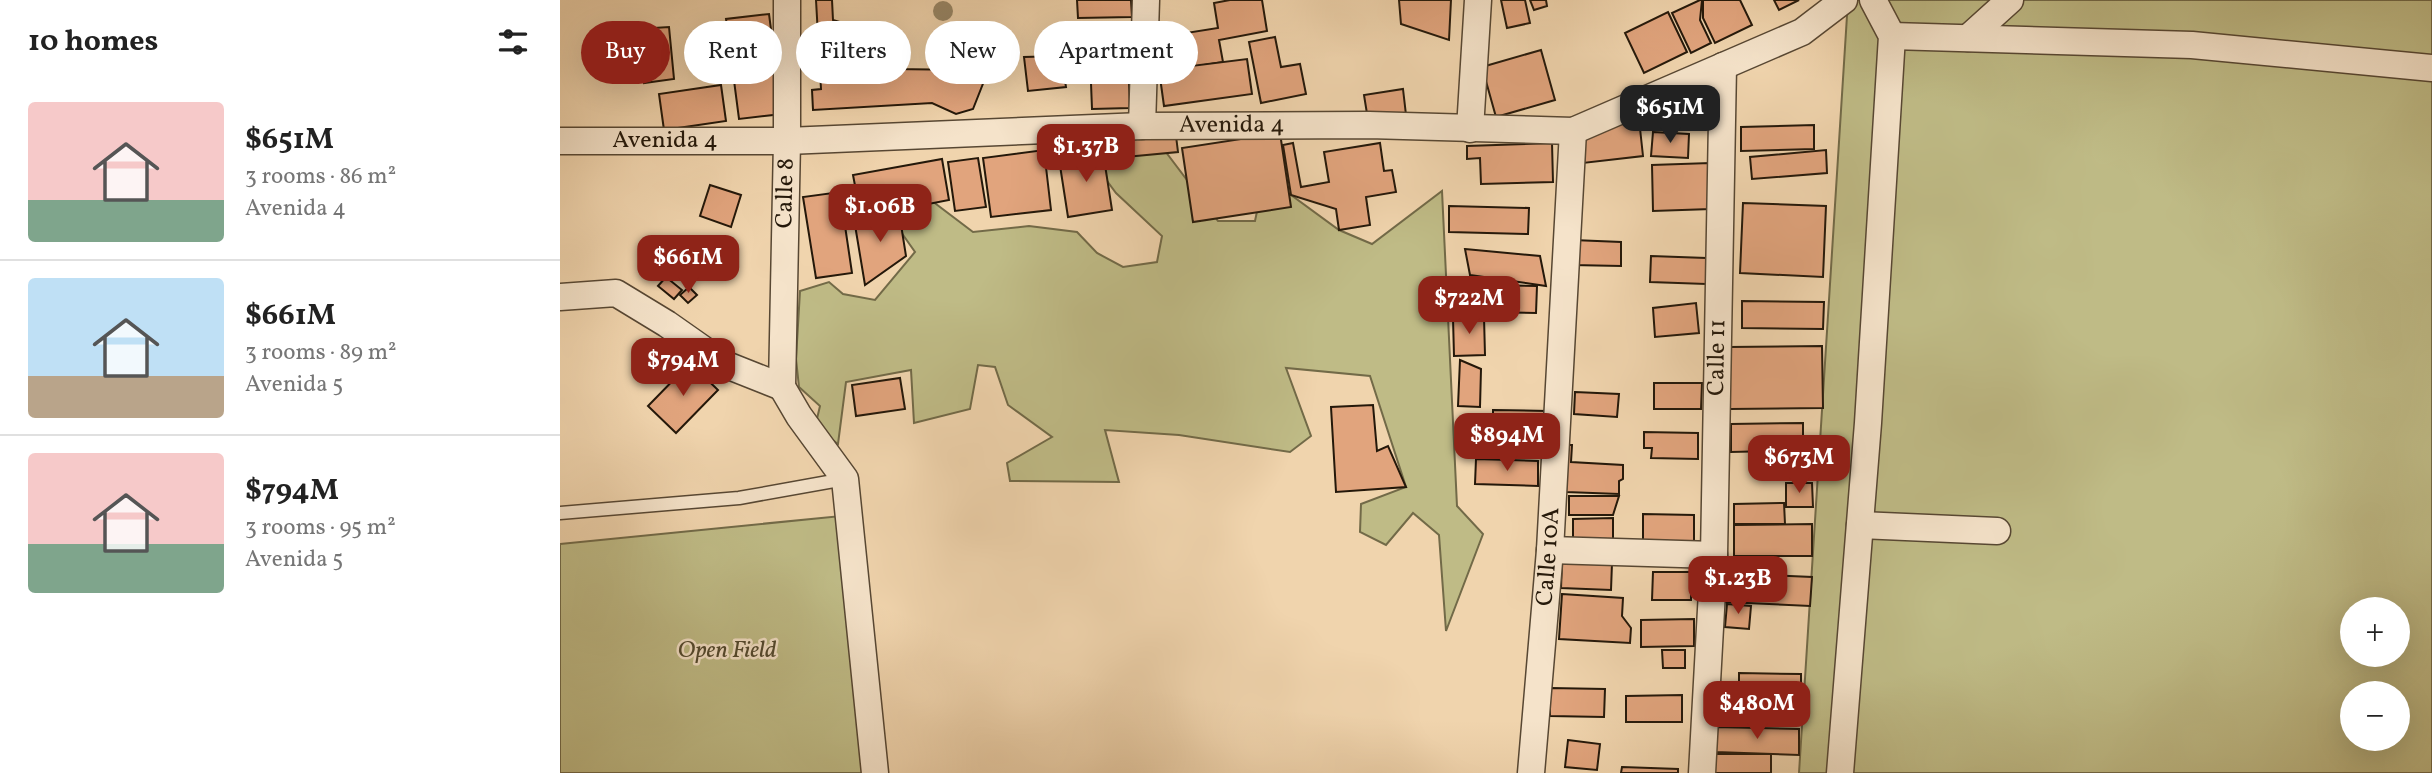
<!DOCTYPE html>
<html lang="en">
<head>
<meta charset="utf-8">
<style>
	body { margin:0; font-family:Vollkorn,serif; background:#f6f6f6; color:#222; height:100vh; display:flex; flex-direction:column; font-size:26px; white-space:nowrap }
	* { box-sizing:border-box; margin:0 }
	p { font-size:23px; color:#767676 }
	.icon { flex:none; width:38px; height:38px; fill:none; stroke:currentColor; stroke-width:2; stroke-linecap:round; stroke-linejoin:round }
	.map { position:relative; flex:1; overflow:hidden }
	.sheet { display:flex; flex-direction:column; background:#fff; width:560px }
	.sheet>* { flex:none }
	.top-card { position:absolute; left:21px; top:21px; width:665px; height:63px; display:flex; gap:14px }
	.controls { position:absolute; left:1780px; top:597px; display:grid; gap:14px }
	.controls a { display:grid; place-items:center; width:70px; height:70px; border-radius:50%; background:#fff; box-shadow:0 7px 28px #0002; font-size:35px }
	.price { position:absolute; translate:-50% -60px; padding:0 16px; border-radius:14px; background:#8f2418; color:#fff; font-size:23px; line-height:46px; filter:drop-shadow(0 2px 4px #0008) }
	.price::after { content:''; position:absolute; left:50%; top:42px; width:21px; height:16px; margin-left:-10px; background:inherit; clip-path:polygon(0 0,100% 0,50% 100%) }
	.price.on { background:#222; color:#fff }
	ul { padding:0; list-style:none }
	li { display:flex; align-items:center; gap:21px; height:175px; padding:0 28px }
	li+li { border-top:2px solid #e0e0e0 }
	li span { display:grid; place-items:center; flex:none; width:196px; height:140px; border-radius:7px; color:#555 }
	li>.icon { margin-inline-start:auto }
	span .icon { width:84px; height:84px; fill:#fffc; stroke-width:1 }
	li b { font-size:30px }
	h2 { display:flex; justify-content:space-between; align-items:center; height:84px; padding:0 28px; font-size:30px }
	.pill { padding:0 24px; border-radius:32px; background:#fff; box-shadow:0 7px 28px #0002; font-size:24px; line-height:63px }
	.pill.on { background:#8f2418; color:#fff }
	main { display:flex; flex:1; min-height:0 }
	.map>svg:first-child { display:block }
</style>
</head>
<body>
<main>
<section class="sheet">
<h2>10 homes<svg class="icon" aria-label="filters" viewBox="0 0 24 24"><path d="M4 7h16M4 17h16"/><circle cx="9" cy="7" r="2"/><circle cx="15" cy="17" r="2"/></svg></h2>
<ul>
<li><span style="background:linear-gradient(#f6c9c9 70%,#7fa58c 0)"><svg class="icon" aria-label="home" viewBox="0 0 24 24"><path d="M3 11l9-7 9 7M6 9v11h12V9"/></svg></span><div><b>$651M</b><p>3 rooms · 86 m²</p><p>Avenida 4</p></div></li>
<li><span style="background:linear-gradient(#bfe0f5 70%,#b9a48a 0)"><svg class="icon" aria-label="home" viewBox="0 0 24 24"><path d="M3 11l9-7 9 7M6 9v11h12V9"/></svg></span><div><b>$661M</b><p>3 rooms · 89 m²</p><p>Avenida 5</p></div></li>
<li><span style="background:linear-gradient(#f6c9c9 65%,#7fa58c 0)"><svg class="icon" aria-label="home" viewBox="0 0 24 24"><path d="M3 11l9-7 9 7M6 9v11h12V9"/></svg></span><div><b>$794M</b><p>3 rooms · 95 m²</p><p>Avenida 5</p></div></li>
</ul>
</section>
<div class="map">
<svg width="1872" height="773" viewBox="0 0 1872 773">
	<rect width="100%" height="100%" fill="#f0d4ad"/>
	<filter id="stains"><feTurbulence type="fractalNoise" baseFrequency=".00286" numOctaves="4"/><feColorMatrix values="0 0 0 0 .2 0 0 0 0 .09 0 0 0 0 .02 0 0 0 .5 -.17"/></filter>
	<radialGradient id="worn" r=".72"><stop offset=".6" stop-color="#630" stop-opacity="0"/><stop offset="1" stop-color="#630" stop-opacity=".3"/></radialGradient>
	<g fill="#bfbb86" stroke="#726a48" stroke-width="2" fill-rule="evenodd">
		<path d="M1288,0H1872V773H1239ZM1792,609H1838V654H1792ZM1792,693H1838V738H1792Z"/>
		<path d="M558,147H602L658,221H695L701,192L731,195L779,230L812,244L882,191L897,506L923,534L886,631L879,535L853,513L826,545L800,532L801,504L846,487L810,376L726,368L751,436L730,452L619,435L545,430L559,482L450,481L447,463L492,437L448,405L435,367L418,365L410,409L354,423L351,370L286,382L278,444L255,427L260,406L239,387L236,359L240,291L269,282L283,294L315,300L355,252L341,232L347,199L372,201L413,232L469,226L517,232L537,253L563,267L597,262L602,236L556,193L539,170Z"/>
		<path d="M281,516L308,773H0V544Z"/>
	</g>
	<g fill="#e1a47d" stroke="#24180a" stroke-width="2">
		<path d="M256,0H272L273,20L316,33L332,69L412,70L426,76L413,109L396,114L372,103L253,110L252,90L261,89Z"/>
		<path d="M517,0H571L572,17L518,18Z"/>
		<path d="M670,0H702L707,31L659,40L663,62L606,71L601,37L658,28L654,3Z"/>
		<path d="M839,0H891L889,40L841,24Z"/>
		<path d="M941,0H965L970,23L947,28Z"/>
		<path d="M970,0H986L987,6L974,10Z"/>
		<path d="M1140,0H1142L1140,20L1151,43L1131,53L1112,13Z"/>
		<path d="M1143,0H1180L1192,25L1155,43L1143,18Z"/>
		<path d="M1214,0H1239L1219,10Z"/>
		<path d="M1108,12L1127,52L1084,73L1065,33Z"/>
		<path d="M209,14L222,114L179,119L166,19Z"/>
		<path d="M109,27L114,79L84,83L78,29Z"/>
		<path d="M567,31L570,108L532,109L529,32Z"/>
		<path d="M715,37L721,67L740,64L746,94L701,103L689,42Z"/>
		<path d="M981,50L995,100L936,117L922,67Z"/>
		<path d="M501,56L506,87L468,91L464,57Z"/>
		<path d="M687,59L692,94L604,106L599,70Z"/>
		<path d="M161,85L166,121L104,130L99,94Z"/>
		<path d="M843,89L846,115L808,120L804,95Z"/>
		<path d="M1078,110L1083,156L1023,163L1020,135Z"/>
		<path d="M1254,125V149L1181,151V127Z"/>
		<path d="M615,128L618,152L534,160L531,136Z"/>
		<path d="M1093,132L1129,134L1128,158L1091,156Z"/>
		<path d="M720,133L731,207L633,222L622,148Z"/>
		<path d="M733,143L741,187L769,182L764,152L820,143L824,171L832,170L836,192L806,197L810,225L779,230L776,209L731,195L723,145Z"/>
		<path d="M992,143L993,182L921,184L920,158L907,159V146Z"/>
		<path d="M484,150L491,210L431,217L423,158Z"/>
		<path d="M1266,150L1267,173L1192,179L1190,157Z"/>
		<path d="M543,152L552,210L508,217L499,159Z"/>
		<path d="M418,158L426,207L395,211L388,162Z"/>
		<path d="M382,159L389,200L301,217L293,175Z"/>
		<path d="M1150,163L1151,209L1093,211L1092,165Z"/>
		<path d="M150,185L181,195L171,227L140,216Z"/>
		<path d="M280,192L292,273L256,278L243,197Z"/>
		<path d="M1183,203L1266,206L1263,277L1180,273Z"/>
		<path d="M889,206L969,208L968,234L889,232Z"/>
		<path d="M339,212L346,256L305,285L294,219Z"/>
		<path d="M1013,240L1061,242V266L1012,265Z"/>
		<path d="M905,249L980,256L986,286L910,275Z"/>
		<path d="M1091,256L1146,258V284L1090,282Z"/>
		<path d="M106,277L122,290L114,299L98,286Z"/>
		<path d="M916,285L977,286L976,313L916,312Z"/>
		<path d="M129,287L137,295L128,303L120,295Z"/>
		<path d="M1182,301L1264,302L1263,329L1182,328Z"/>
		<path d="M1136,303L1139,333L1095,337L1093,308Z"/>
		<path d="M924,317L925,355L894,356L893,318Z"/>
		<path d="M1262,346L1263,408L1170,409L1169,347Z"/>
		<path d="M900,360L921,369L920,407L898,406Z"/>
		<path d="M130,363L158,390L116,433L88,406Z"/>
		<path d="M340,378L345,409L296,416L292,385Z"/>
		<path d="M1094,383H1142L1141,409H1094Z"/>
		<path d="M1015,392L1059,394L1057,417L1014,414Z"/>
		<path d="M813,405L817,451L828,446L846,487L776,492L771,407Z"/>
		<path d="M933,410L987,411V437L933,436Z"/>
		<path d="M1243,423V478L1213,479V451L1171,452V424Z"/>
		<path d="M1084,432L1138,433V459L1091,458L1092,448H1084Z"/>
		<path d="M1007,445H1012L1011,462L1063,465V479L1059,481V494L1006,492Z"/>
		<path d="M916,459L978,461V486L915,484Z"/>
		<path d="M1226,483H1252L1253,507H1226Z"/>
		<path d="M1009,496H1059L1053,515H1009Z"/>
		<path d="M1224,503L1225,524H1174V504Z"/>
		<path d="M1083,514L1134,515V544H1083Z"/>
		<path d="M1053,518V541H1013V519Z"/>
		<path d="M1252,524V556H1174V525Z"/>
		<path d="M1002,561L1052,563L1051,590L1001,588Z"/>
		<path d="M1093,572H1131V600H1092Z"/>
		<path d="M1167,573L1252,577L1250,606L1166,602Z"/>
		<path d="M1002,594L1063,598L1062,616L1071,628L1070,643L999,639Z"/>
		<path d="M1167,604L1191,606L1189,629L1165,627Z"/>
		<path d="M1134,619V646L1081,647V620Z"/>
		<path d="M1102,650H1125V668H1103Z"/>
		<path d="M1179,673L1241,674V704H1179Z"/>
		<path d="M990,688L1045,689L1044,717L990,716Z"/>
		<path d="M1122,695V722H1066V696Z"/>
		<path d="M1155,727L1239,729V755L1155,752Z"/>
		<path d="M1008,740L1040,744L1037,770L1005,767Z"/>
		<rect x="1155" y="754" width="56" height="19"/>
		<path d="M1062,767L1118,769V773H1061Z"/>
	</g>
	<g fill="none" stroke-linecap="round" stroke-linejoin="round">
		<defs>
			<path id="lane" d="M0,513L179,498L285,479"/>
			<g id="street">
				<path d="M1332,36L1632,45L1872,68"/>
				<path d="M1408,38L1450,0"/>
				<path d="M582,126L586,0"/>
				<path d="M910,129L918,0"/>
				<path id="s1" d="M0,141H227L582,126L809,125L1013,131L1242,32L1284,0"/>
				<path d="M0,297L56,293L107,324L164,364L222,387"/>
				<path d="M222,387L239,416L285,479L315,773"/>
				<path id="s2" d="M222,387L227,141V0"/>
				<path d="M1300,525L1437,531"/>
				<path d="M990,550L1154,555"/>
				<path id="s3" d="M971,773L990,550L1013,131"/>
				<path id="s4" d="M1142,773L1154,555L1163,66"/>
				<path d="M1280,773L1308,423L1332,36L1313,0"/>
			</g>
		</defs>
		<use href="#lane" stroke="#574733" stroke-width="15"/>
		<use href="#street" stroke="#574733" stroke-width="29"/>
		<use href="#lane" stroke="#f5e3ca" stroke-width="12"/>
		<use href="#street" stroke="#f5e3ca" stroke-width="26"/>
	</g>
	<g fill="#998868">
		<circle cx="383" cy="11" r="10"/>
		<circle cx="99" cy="266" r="10"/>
	</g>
	<g text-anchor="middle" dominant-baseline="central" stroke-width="5" stroke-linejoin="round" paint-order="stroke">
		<g font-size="24" fill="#24180a" stroke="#f5e3ca">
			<text stroke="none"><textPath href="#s1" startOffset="672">Avenida 4</textPath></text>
			<text stroke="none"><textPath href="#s1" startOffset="105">Avenida 4</textPath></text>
			<text stroke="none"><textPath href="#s2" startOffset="194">Calle 8</textPath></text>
			<text stroke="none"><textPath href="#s4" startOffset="416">Calle 11</textPath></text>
			<text stroke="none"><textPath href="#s3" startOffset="217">Calle 10A</textPath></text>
		</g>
		<g font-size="24" font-style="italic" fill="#52492f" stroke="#f5e3ca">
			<text x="167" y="651">Open Field</text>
		</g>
	</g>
	<rect width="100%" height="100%" filter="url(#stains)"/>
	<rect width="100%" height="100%" fill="url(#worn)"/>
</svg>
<div class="controls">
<a>+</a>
<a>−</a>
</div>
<b class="price on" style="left:1110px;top:145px">$651M</b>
<b class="price" style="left:526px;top:184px">$1.37B</b>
<b class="price" style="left:320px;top:244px">$1.06B</b>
<b class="price" style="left:128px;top:295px">$661M</b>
<b class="price" style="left:909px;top:336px">$722M</b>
<b class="price" style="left:123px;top:398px">$794M</b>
<b class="price" style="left:947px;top:473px">$894M</b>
<b class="price" style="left:1239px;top:495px">$673M</b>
<b class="price" style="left:1178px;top:616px">$1.23B</b>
<b class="price" style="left:1197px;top:741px">$480M</b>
<div class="top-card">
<a class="pill on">Buy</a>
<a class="pill">Rent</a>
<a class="pill">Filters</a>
<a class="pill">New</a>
<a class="pill">Apartment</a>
</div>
</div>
</main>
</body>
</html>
